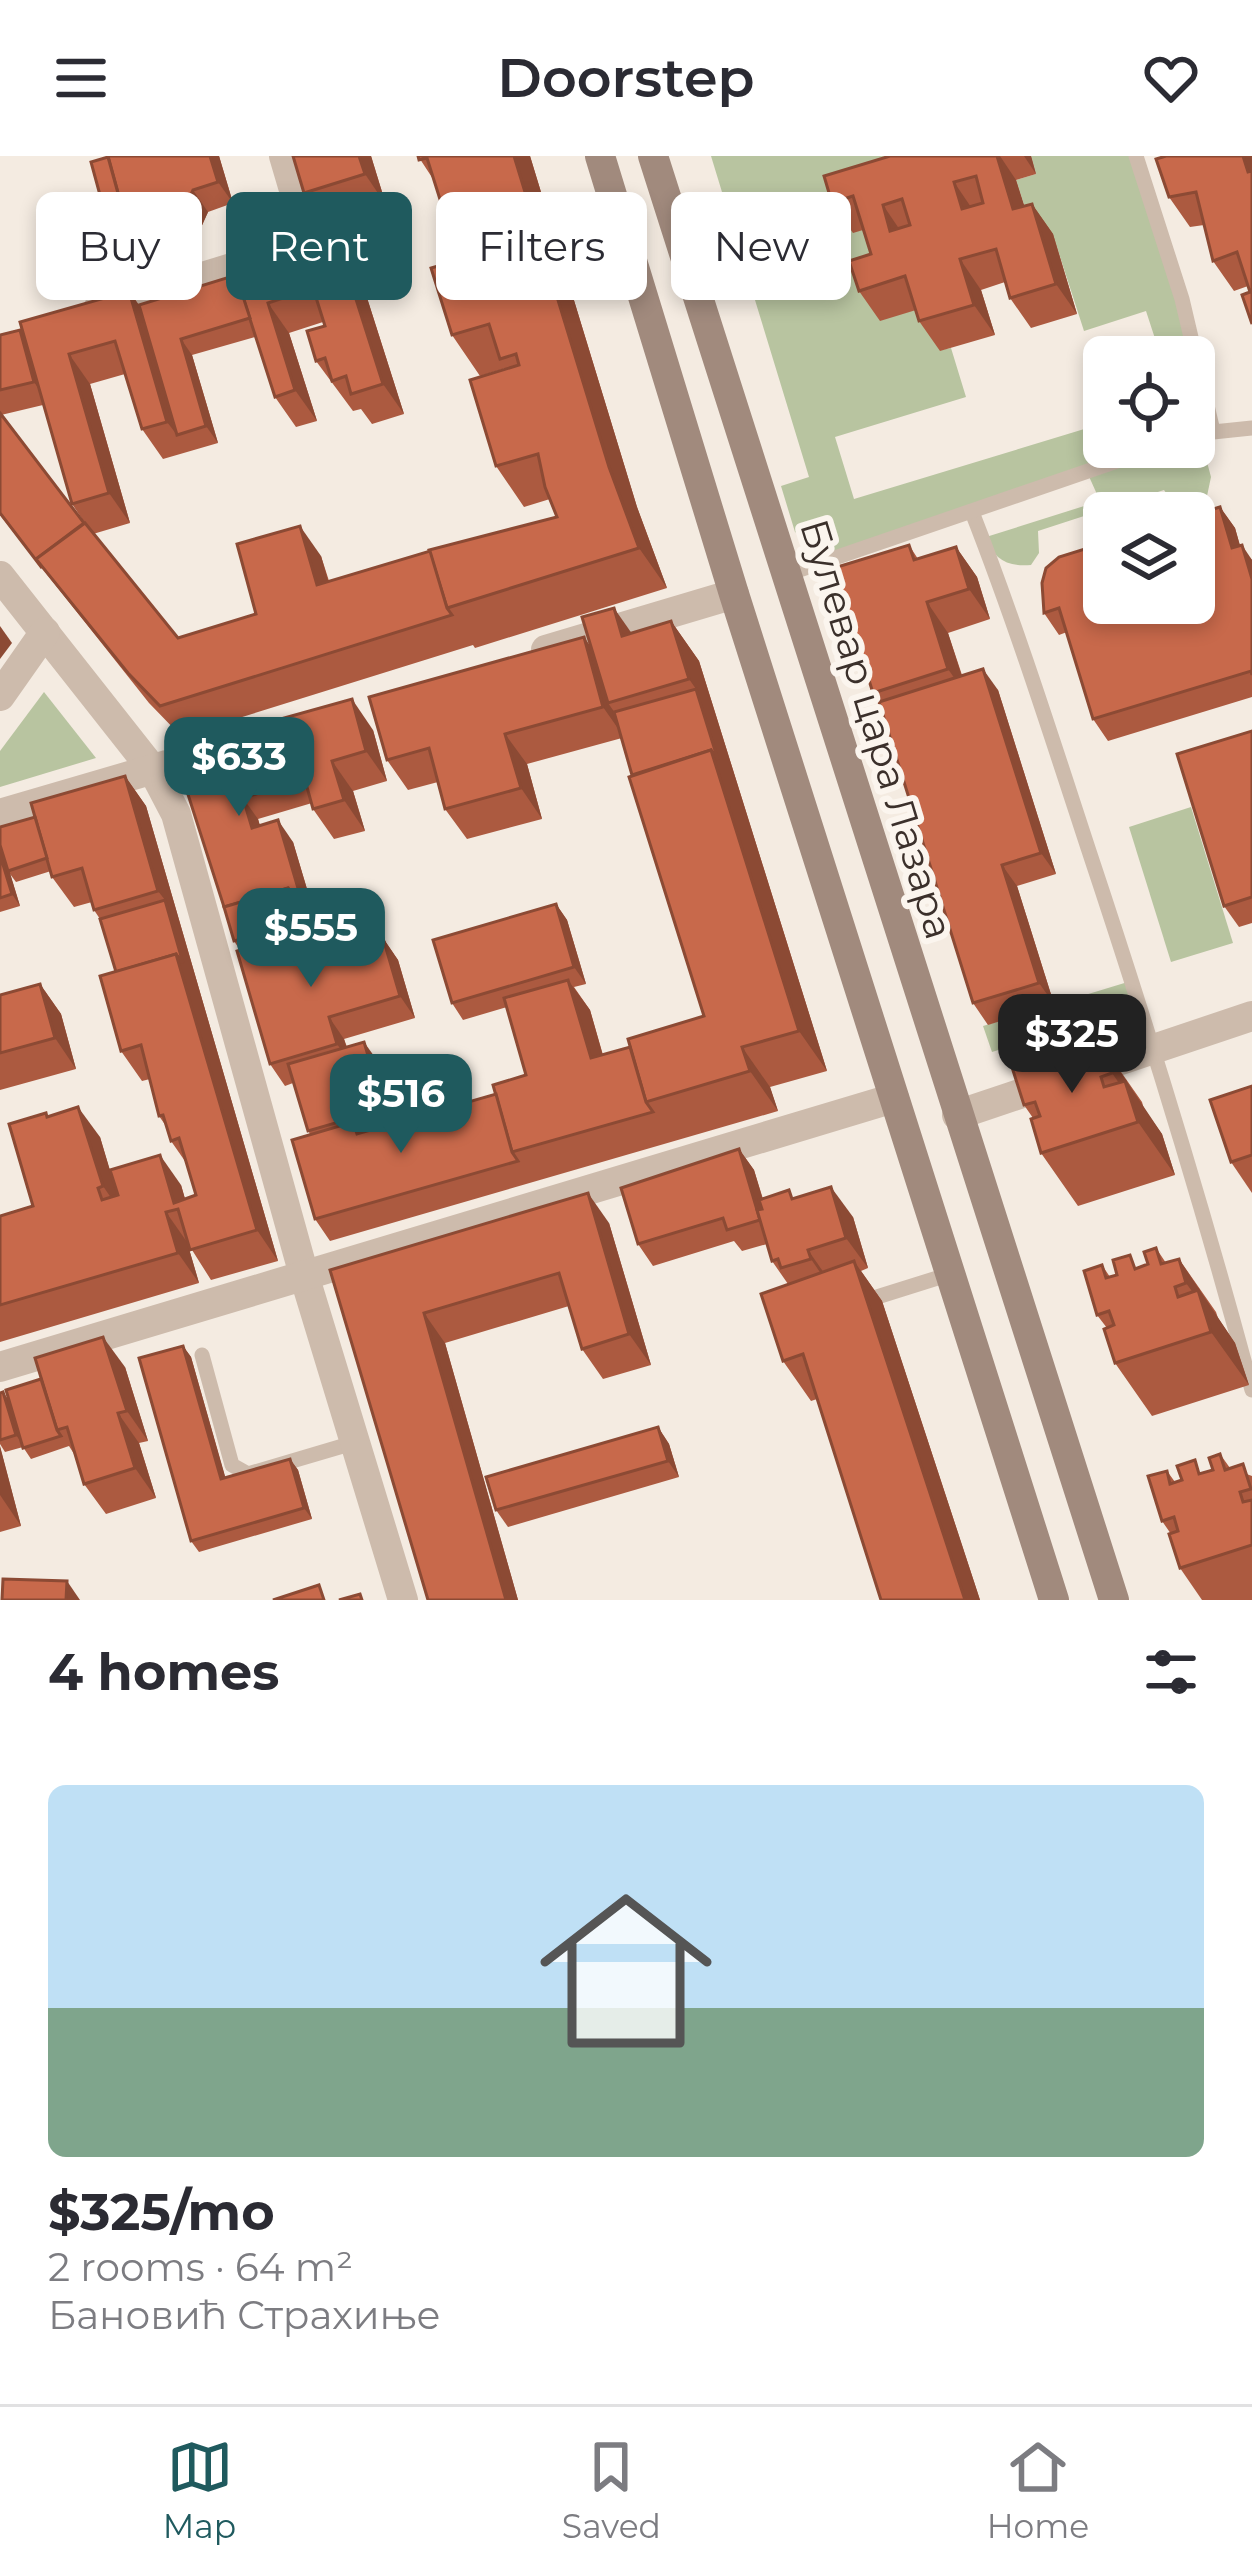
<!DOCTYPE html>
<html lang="en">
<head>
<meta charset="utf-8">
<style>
	body { margin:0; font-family:Montserrat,sans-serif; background:#f7f7f7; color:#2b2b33; height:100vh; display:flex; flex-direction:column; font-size:45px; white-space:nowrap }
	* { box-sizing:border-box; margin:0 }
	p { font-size:39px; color:#7c7c81 }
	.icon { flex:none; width:66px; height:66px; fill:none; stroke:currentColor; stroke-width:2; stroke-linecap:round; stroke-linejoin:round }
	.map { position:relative; height:1444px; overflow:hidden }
	.details { display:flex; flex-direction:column; background:#fff; flex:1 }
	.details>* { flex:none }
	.guide { position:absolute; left:36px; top:36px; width:1182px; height:108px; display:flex; gap:24px }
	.fabs { position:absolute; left:1083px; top:180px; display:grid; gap:24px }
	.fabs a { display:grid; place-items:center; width:132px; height:132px; border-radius:18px; background:#fff; box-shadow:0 6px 18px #0003; font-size:60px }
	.price { position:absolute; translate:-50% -102px; padding:0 27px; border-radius:24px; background:#1f5a5e; color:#fff; font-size:39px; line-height:78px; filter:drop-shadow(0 3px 6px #0008) }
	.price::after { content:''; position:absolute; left:50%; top:72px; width:36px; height:27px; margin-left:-18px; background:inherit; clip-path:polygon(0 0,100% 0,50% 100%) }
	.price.on { background:#222; color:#fff }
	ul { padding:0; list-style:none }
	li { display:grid; align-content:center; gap:24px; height:636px; padding:0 48px }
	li+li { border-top:3px solid #e1e1e2 }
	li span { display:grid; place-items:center; height:372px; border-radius:18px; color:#555 }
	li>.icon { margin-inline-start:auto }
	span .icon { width:216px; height:216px; fill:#fffc; stroke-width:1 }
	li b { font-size:51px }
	h2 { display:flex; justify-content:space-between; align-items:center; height:144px; padding:0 48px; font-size:51px }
	.tag { padding:0 42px; border-radius:18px; background:#fff; box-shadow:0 6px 18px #0003; font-size:42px; line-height:108px }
	.tag.on { background:#1f5a5e; color:#fff }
	header { display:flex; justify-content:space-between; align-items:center; height:156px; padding:0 48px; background:#fff; font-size:54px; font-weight:600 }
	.menu { display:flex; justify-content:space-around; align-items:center; height:168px; border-top:3px solid #e1e1e2; background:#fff; font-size:33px; color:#7c7c81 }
	.menu a { display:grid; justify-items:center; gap:6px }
	.menu .on { color:#1f5a5e }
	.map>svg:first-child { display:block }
</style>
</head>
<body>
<header><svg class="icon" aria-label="menu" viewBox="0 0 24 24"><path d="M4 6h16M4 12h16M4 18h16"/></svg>Doorstep<svg class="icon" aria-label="heart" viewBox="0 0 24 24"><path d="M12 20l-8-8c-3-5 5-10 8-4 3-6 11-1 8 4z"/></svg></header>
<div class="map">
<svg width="1252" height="1444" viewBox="0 0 1252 1444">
	<rect width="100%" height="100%" fill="#f4ebe1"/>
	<g fill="#b8c4a0">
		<path d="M711,0H906L914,29L845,51L853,76L874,70L892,129L871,135L880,164L927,150L940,194L951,192L966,241L835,281L854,343L1104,267V291H1194V201H1161L1146,155L1084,175L1053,79L1035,83L1016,24L1036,18L1031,0H1136L1182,143L1211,261L1199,276L1211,321L1207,340C1189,350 1176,353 1164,334L1038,375L1039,397L1031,409C1007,411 993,403 986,381L1100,345L1087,316L836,401L795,376L781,330L809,321Z"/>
		<path d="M44,536L96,602L0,631V595Z"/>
		<path d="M1191,651L1233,787L1171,806L1129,671Z"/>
		<path d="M1131,825L1154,894L1107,910L1093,864L992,896L983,870Z"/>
	</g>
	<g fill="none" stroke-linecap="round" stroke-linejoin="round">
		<g stroke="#cdbbac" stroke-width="15">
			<path d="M1136,0L1182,143L1213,275"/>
			<path d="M1194,278L1252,272"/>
			<path d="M972,356C1015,466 1051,579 1088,692C1148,872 1203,1051 1252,1234"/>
			<path d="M788,418L1158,291"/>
			<path d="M861,1146L950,1118"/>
			<path d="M202,1199L232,1309L248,1318L353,1287"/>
		</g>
		<g stroke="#cdbbac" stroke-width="30">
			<path d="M98,153L310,88L284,0"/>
			<path d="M0,420L153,614L176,658L304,1119L403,1444"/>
			<path d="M546,494L734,438"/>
			<path d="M0,540L45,476"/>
			<path d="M0,658L167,609"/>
			<path d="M957,959L1252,860"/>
			<path d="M0,1211L894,942"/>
		</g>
		<g stroke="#a18a7d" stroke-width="30">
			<path d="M600,0L734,438L1054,1444"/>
			<path d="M653,0L1114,1444"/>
		</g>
	</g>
	<g fill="#ac5a40" fill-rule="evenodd">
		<path d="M219,0L233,47L208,56L189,98L110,120L103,108V50Z"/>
		<path d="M293,0H371L386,49L325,67L304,37Z"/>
		<path d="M418,0H530L637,351L667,432L475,492L473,489L181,580L149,547L0,359V179L20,174L24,180L129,135L139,149L354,101L404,258L372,268L361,253L353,255L316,205L325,170L323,166L289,177L317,265L296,271L275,241L255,181L192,199L218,287L163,303L142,273L125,218L90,228L130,367L93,378L178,482L256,458L321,400L329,425L557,361L550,343L524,351L496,310L507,213L506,212L480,220L452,179L469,101L464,84L444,56L435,26ZM43,249L72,348L89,373L1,259Z"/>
		<path d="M890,0H1031L1036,18L1016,24L1024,50L1032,48L1053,78L1077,158L1031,172L1010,142L1005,126L981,134L995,179L940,195L919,165L916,154L880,165L859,135L871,98L863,74L853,77L832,47Z"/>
		<path d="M1162,0H1252L1250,136L1248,130L1234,135L1213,105L1204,69L1190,71L1169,41Z"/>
		<path d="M1220,351L1235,372L1240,390L1252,404V541L1108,585L1093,563L1067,476L1059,479L1044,457Z"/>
		<path d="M909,389L918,403L956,391L977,421L990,463L948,477L962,519L998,534L1056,718L1017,730L1054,848L988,869L973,847L879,546L873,537Z"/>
		<path d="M671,465L699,505L827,915L770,931L778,955L330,1085L315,1063L310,979L293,927L285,930L270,908L240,794L234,785L177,604L373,574L387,625L353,635L365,675L334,683L313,653L312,647L258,663L260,670L293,686L315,760L310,762L320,800L383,782L398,804L415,862L344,883L347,891L379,907L397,967L496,938L526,919L507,851L463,864L452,847L556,748L567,764L586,828L574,831L590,854L603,899L630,891L704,860L622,582L527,608L542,663L467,683L445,653L438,626L408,634L387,604L591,491Z"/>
		<path d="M1252,575V767L1239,771L1224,750Z"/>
		<path d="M125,620L146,650L278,1105L211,1124L187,1086L199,1127L0,1186V1060L33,1050L48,960L100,981L117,1039L181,1029L185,1043L196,1039L187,1008L171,985L166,970L159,960L150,923L142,925L121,895L116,816L100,763L94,754L92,746L74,751L52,721L51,715L16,726L10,718L20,750L0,756V692L2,694L35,661Z"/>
		<path d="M40,828L61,858L76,913L0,934V839Z"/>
		<path d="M1082,883L1092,897L1105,893L1142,946L1144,953L1162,978L1175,1019L1078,1050L1041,997L1033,962L1024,949L1036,911L1043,909L1056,889L1065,902L1074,899Z"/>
		<path d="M1252,930V1037L1231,1006Z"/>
		<path d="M739,993L754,1014L763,1043L795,1042L853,1061L868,1112L861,1115L882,1145L980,1444H881L817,1243L811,1245L783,1205L788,1128L772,1105L767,1088L742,1095L734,1085L653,1110L638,1088Z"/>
		<path d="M609,1067L651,1209L603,1223L582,1193L569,1150L445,1187L518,1444H428L330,1114Z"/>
		<path d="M1156,1092L1166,1107L1179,1103L1216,1156L1218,1162L1235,1187L1249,1229L1152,1260L1115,1207L1107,1172L1097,1159L1102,1109L1110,1121L1148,1108Z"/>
		<path d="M183,1190L191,1201L225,1321L290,1303L298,1314L312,1363L199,1396L191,1385Z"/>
		<path d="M125,1211L148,1285L139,1287L156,1342L106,1358L84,1328L76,1301L69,1290L31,1303L23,1291L5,1296L0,1288V1237L9,1244Z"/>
		<path d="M658,1271L669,1288L679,1321L508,1371L496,1354Z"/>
		<path d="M0,1291L21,1370L0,1376Z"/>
		<path d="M1220,1298L1230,1312L1252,1320V1444H1202L1180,1412L1171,1378L1162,1365L1167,1315L1175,1326L1213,1314Z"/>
	</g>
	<g fill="#8c4a34">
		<path d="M210,0H219L233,47L218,26Z"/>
		<path d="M359,0H371L386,49L365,18Z"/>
		<path d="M514,0H530L637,351L667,432L639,392L609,311Z"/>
		<path d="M997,0H1000L1016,24L1035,83L1013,53Z"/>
		<path d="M1024,0H1031L1036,18Z"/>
		<path d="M1243,0H1252V22L1248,16Z"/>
		<path d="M954,26L975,57L962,53Z"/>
		<path d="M193,34L208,56L189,98L174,76Z"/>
		<path d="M1032,48L1053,78L1077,158L1056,128Z"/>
		<path d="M883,49L904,80L890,75Z"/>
		<path d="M333,71L354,101L404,258L383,228Z"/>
		<path d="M960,103L981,134L995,179L974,149Z"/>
		<path d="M129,135L150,165L177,279L167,266Z"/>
		<path d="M268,147L289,177L317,265L295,234Z"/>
		<path d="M20,174L35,196L49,248L34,226Z"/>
		<path d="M181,183L192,199L218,287L206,270Z"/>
		<path d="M69,198L90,228L130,367L109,337Z"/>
		<path d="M1220,351L1235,372L1247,414L1232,392Z"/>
		<path d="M300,370L321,400L338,459L317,429Z"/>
		<path d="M1242,389L1252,404V423Z"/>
		<path d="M956,391L977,421L990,463L969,433Z"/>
		<path d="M927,446L948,477L969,543L948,513Z"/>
		<path d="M614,452L642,492L622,480Z"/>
		<path d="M671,465L699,505L827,915L799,875L711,594L696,533L689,523Z"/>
		<path d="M0,470L12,487L0,503Z"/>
		<path d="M584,481L605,511L608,547L620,564L624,581L603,551Z"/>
		<path d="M983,513L998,534L1056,718L1041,697Z"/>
		<path d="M352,543L373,574L387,625L366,595Z"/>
		<path d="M505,578L527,608L542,663L521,632Z"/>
		<path d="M332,605L353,635L365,675L344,644Z"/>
		<path d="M125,620L146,650L278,1105L257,1074L176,798L165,744L158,735Z"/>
		<path d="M243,642L258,663L267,694L252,672Z"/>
		<path d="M278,664L293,686L315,760L300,739Z"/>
		<path d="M0,692L4,697L20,750L12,738L0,699Z"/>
		<path d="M1002,709L1017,730L1054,848L1039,827Z"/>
		<path d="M288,732L310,762L328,824L313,803L304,775L298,766Z"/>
		<path d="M556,748L567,764L586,828L574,811Z"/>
		<path d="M383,782L398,804L415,862L400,840Z"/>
		<path d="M568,824L590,854L612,932L591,902Z"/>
		<path d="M40,828L61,858L76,913L55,882Z"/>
		<path d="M329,861L344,883L352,910L337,888Z"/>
		<path d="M364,886L379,907L399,974L384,953Z"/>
		<path d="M742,891L770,931L778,955L750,915Z"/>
		<path d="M1105,893L1162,978L1175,1019L1138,966L1130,943L1112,917Z"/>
		<path d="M78,951L100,981L124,1061L103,1030Z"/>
		<path d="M739,993L754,1014L775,1085L760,1064Z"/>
		<path d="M160,999L181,1029L195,1077L174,1047Z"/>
		<path d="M831,1031L853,1061L868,1112L846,1082Z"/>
		<path d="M588,1037L609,1067L651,1209L629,1178Z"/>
		<path d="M166,1056L187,1086L199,1127L178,1097Z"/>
		<path d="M808,1094L829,1124L832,1134L811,1103Z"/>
		<path d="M1179,1103L1235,1187L1249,1229L1211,1176L1204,1152L1186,1127Z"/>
		<path d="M854,1105L882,1145L980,1444H965Z"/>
		<path d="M424,1157L445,1187L518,1444H506Z"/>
		<path d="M103,1181L125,1211L148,1285L127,1255Z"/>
		<path d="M183,1190L191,1201L229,1334L221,1323Z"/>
		<path d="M3,1236L11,1247L24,1290L16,1279Z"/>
		<path d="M118,1257L139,1287L156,1342L135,1312Z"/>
		<path d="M658,1271L669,1288L679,1321L668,1305Z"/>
		<path d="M0,1290L21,1370L0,1339Z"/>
		<path d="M290,1303L298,1314L312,1363L304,1352Z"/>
		<path d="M67,1425L80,1444H66Z"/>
	</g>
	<g fill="#c8694b" stroke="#8c4a34" stroke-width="3" fill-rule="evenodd">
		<path d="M108,0H210L218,26L193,34L174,76L132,88Z"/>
		<path d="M293,0H359L365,18L304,37Z"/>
		<path d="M418,0H514L609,311L639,392L447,452L429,394L557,361L545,331L538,298L496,310L470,224L519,209L516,198L500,203L489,168L452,179L431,112L469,101L460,72L465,70L460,51L444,56L427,2L419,4Z"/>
		<path d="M890,0H997L1013,53L1032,48L1056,128L1010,142L996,93L960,103L974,149L919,165L905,120L859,135L849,105L871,98L853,40L832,47L824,20ZM976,20L983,47L962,53L954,26ZM902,43L910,69L890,75L883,49Z"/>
		<path d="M1166,0H1243L1248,16L1252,15V168L1242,139L1250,136L1237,96L1213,105L1196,36L1169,41L1156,3Z"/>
		<path d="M108,1L132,88L139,98L103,108L87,54L103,50L91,6Z"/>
		<path d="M333,71L383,228L351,238L346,220L332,225L325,202L316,205L307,175L325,170L313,132L268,147L295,234L275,241L231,104Z"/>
		<path d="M236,119L250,162L181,183L206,270L177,279L139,149Z"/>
		<path d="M129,135L167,266L142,273L115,185L69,198L109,337L72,348L20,166Z"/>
		<path d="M20,174L34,226L0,234V179Z"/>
		<path d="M0,257L84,367L36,403L42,412L0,357Z"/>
		<path d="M1220,351L1232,392L1242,389L1252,423V519L1251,515L1093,563L1059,452L1044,457L1042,427L1046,412L1059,401L1104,387V447H1194V359Z"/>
		<path d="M85,367L178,482L256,458L237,388L300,370L317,429L430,395L447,452L452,459L160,550L128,517L36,403Z"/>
		<path d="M909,389L914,404L956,391L969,433L927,446L948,513L873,537L834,412Z"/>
		<path d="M614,452L622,480L671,465L689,523L608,547L582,461Z"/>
		<path d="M584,481L603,551L505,578L521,632L445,653L429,592L387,604L369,541Z"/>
		<path d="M983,513L1041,697L1002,709L1039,827L973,847L879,546Z"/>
		<path d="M696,533L718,604L711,594L632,619L614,556Z"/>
		<path d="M352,543L366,595L332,605L344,644L313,653L302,613L282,619L266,567Z"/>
		<path d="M1252,575V741L1224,750L1177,598Z"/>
		<path d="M269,577L282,619L288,628L243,642L252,672L278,664L300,739L295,740L288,732L224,751L177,604Z"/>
		<path d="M711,594L799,875L742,891L750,915L646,946L628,883L704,860L629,621Z"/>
		<path d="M125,620L158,735L94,754L82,712L52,721L31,647Z"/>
		<path d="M35,661L47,702L8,715L0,689V671Z"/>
		<path d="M0,699L12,738L0,742Z"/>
		<path d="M288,732L298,766L234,785L224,751Z"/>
		<path d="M165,744L183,807L176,798L116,816L100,763Z"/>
		<path d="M556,748L574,811L452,847L433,784Z"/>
		<path d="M304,775L313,803L383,782L400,840L329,861L337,888L270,908L237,795Z"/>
		<path d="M176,798L257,1074L190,1094L178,1053L166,1056L178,1097L0,1149V1060L33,1050L9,968L46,957L47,961L78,951L103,1030L98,1032L102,1044L118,1039L110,1014L160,999L174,1047L196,1039L179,982L171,985L163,959L159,960L141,889L121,895L100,820Z"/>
		<path d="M568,824L591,902L630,891L646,946L653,956L512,996L493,929L526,919L504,842Z"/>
		<path d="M40,828L55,882L0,897V839Z"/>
		<path d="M1082,883L1087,898L1105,893L1112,917L1101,921L1104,931L1125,925L1138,966L1041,997L1031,963L1040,960L1035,946L1024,949L1010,905L1028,899L1032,912L1043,909L1039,894L1056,889L1061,903L1074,899L1071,886Z"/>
		<path d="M364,886L384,953L308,975L288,908Z"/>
		<path d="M1252,930V999L1231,1006L1210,944Z"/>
		<path d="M496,938L512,996L518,1005L315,1063L292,984L353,966L357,978Z"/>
		<path d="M739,993L760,1064L727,1074L723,1062L638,1088L621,1032Z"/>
		<path d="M831,1031L846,1082L808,1094L811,1103L781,1112L778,1103L772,1105L757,1054L762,1053L759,1044L789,1034L792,1043Z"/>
		<path d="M588,1037L629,1178L582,1193L559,1117L424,1157L506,1444H428L330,1114Z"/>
		<path d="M1156,1092L1161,1108L1179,1103L1186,1127L1175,1131L1178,1141L1198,1134L1211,1176L1115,1207L1104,1173L1114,1169L1109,1155L1097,1159L1084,1115L1102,1109L1106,1122L1117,1119L1113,1104L1130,1099L1135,1113L1148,1108L1144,1096Z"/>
		<path d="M854,1105L965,1444H881L803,1198L783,1205L761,1138Z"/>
		<path d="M103,1181L127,1255L118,1257L135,1312L84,1328L67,1271L57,1274L35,1202Z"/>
		<path d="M183,1190L221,1323L290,1303L304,1352L191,1385L139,1202Z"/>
		<path d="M41,1223L57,1274L61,1280L23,1292L6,1234Z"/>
		<path d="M3,1236L16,1279L0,1284V1237Z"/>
		<path d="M658,1271L668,1305L496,1354L486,1321Z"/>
		<path d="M1220,1298L1225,1314L1243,1308L1251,1333L1240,1336L1243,1346L1252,1344V1389L1180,1412L1169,1378L1178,1375L1174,1361L1162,1365L1148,1320L1167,1315L1170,1328L1182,1324L1177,1310L1195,1304L1199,1318L1213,1314L1209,1302Z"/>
		<path d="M3,1423L67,1425L66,1444H2Z"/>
		<path d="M319,1429L324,1444H273Z"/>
		<path d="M360,1438L362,1444H339Z"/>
	</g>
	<g text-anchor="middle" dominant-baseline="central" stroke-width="12" stroke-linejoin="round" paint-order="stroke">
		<g font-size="39" fill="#3b302b" stroke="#fbf5ee">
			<text transform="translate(877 573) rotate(73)">Булевар цара Лазара</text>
		</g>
	</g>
</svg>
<div class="fabs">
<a><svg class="icon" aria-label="locate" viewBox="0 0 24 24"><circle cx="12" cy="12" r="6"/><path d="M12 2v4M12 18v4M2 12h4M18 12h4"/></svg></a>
<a><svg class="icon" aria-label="layers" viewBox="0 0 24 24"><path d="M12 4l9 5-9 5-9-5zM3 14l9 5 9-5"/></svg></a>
</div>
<b class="price" style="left:239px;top:663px">$633</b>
<b class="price" style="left:311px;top:834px">$555</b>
<b class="price on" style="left:1072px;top:940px">$325</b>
<b class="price" style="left:401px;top:1000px">$516</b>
<div class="guide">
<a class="tag">Buy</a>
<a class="tag on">Rent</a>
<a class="tag">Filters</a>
<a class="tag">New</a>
</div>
</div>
<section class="details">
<h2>4 homes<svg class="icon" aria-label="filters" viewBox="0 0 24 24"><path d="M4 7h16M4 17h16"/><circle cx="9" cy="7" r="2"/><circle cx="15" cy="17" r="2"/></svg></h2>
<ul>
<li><span style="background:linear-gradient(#bfe0f5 60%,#7fa58c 0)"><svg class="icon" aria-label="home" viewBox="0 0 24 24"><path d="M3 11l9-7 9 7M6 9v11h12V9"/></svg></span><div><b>$325/mo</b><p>2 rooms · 64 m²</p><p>Бановић Страхиње</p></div></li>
</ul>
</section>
<nav class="menu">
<a class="on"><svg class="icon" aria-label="map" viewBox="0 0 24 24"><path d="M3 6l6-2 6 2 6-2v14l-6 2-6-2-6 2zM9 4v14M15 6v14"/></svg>Map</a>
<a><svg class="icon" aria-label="saved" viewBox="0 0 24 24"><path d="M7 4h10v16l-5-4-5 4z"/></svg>Saved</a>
<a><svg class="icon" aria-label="home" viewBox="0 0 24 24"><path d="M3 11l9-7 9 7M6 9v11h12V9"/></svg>Home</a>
</nav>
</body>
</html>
